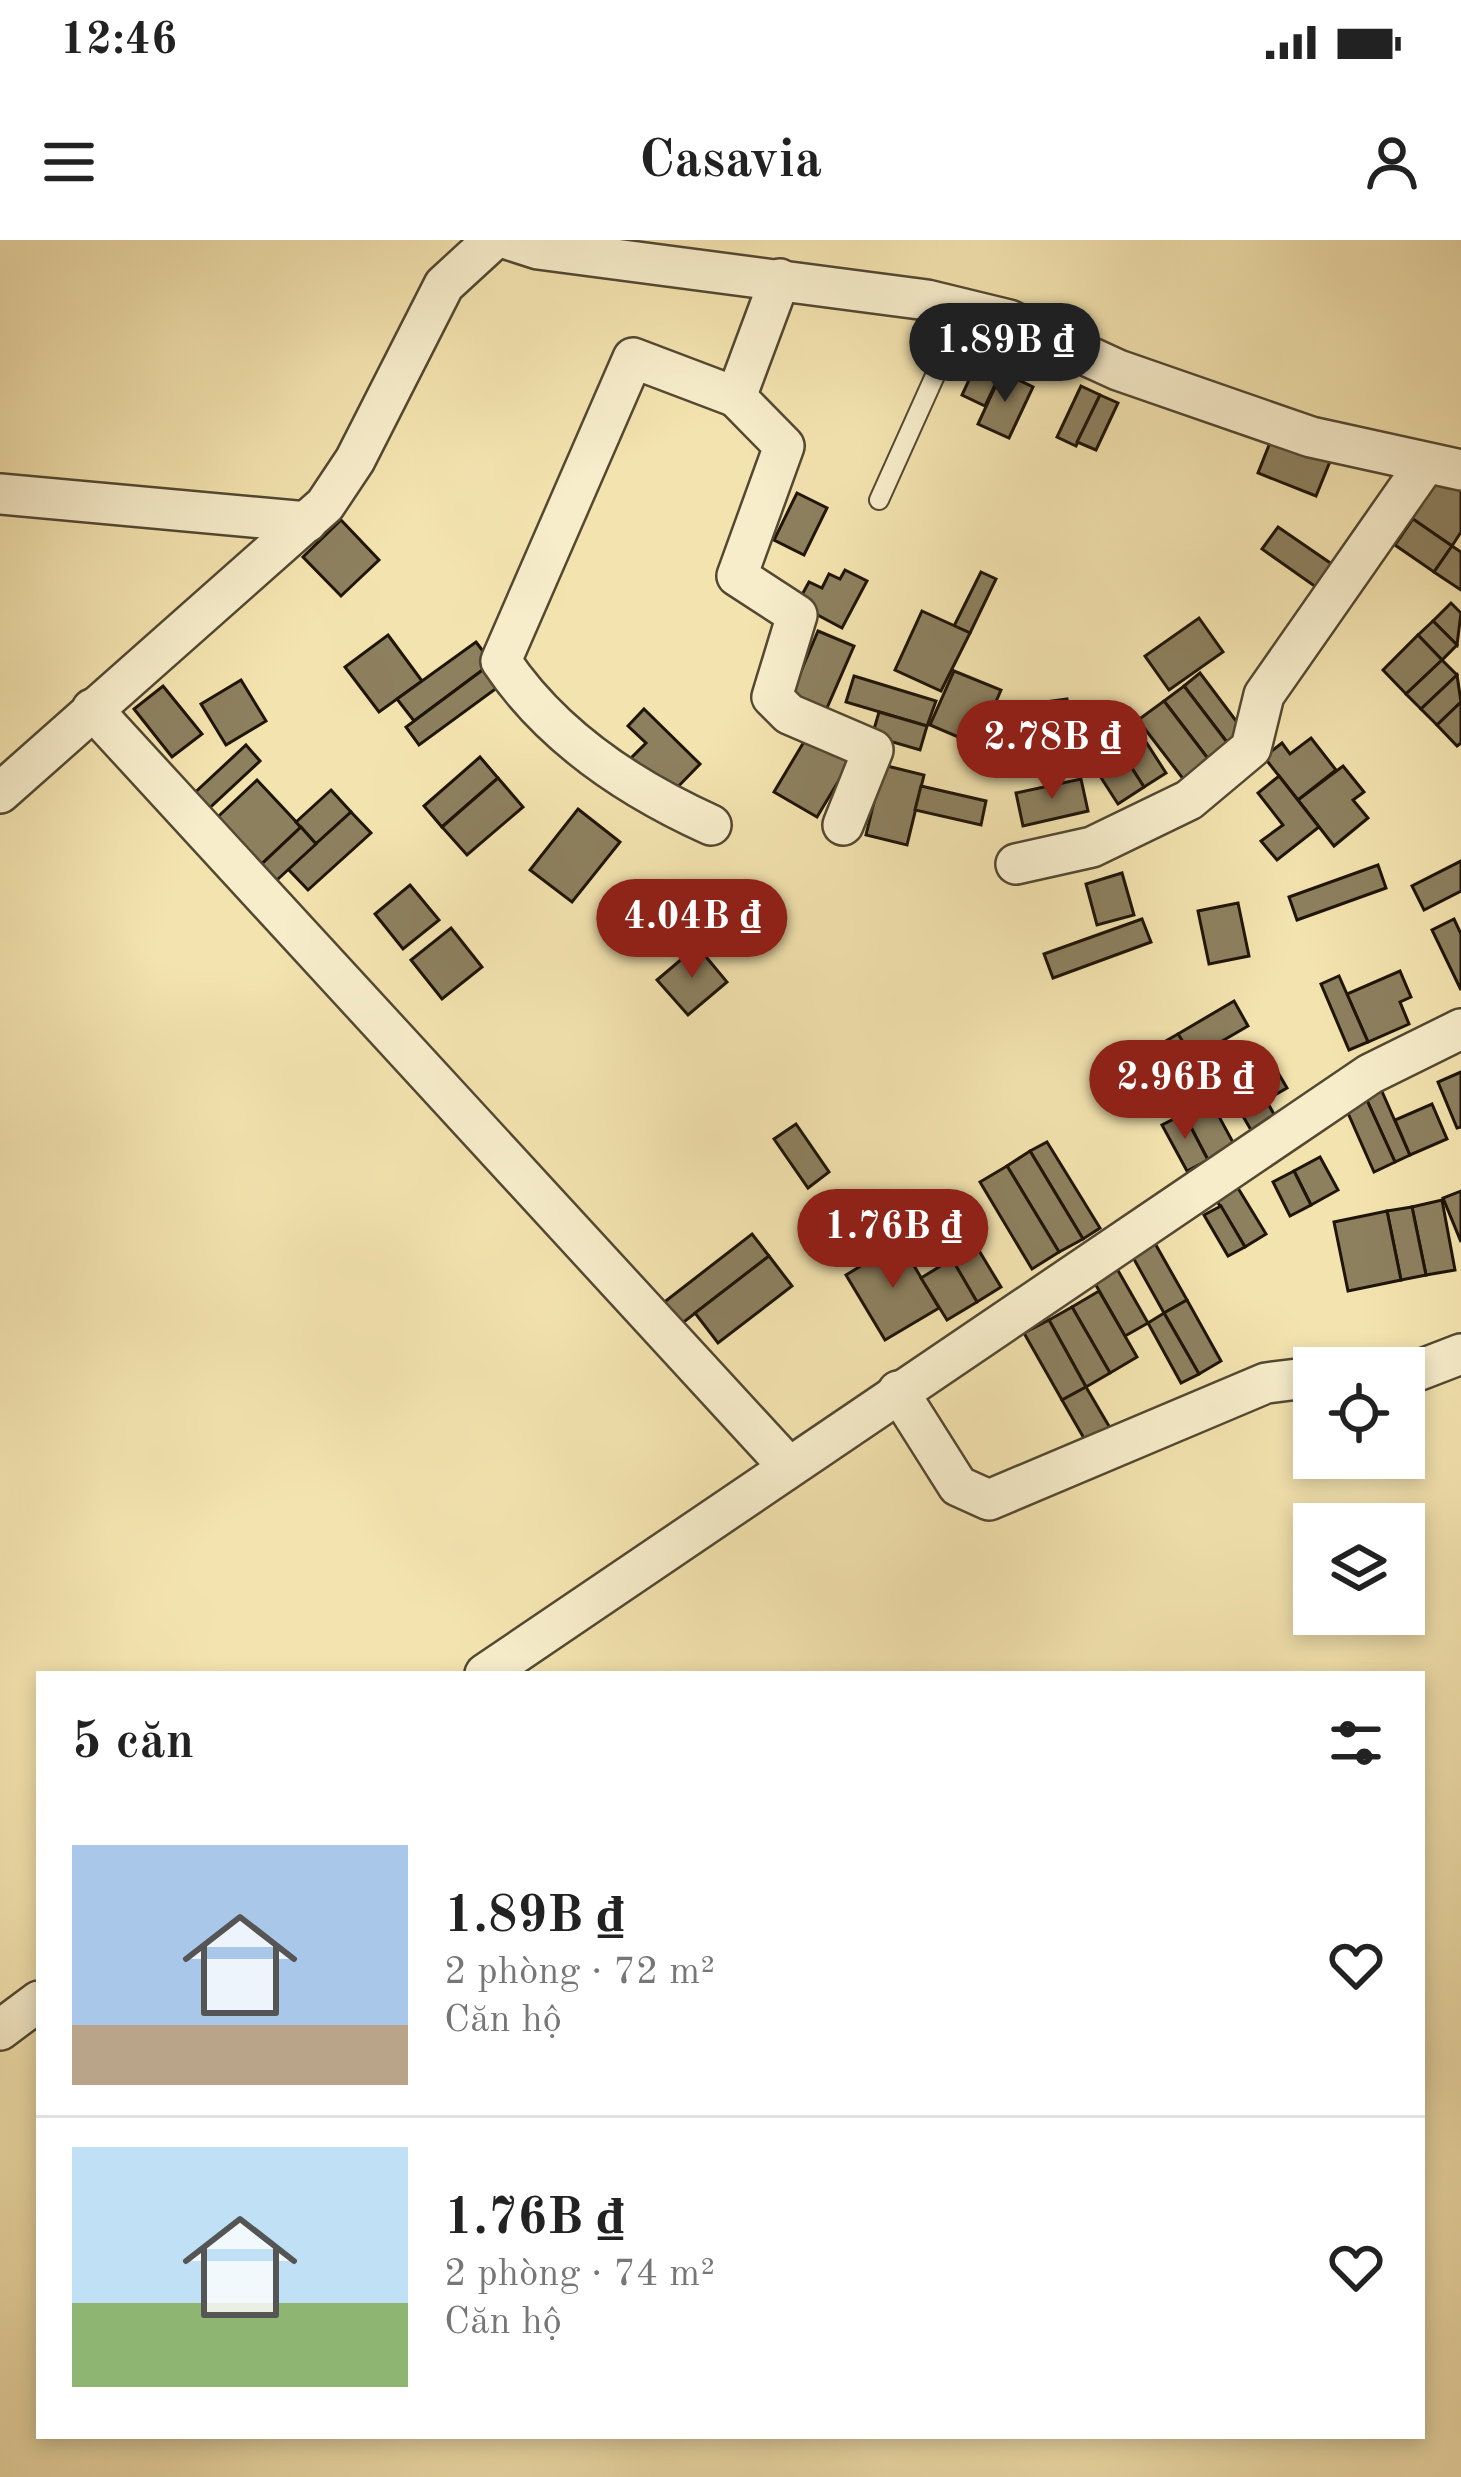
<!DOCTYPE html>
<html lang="vi">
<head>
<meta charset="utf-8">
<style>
	body { margin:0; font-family:"Old Standard TT",serif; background:#f6f6f6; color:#222; height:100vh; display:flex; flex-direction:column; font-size:45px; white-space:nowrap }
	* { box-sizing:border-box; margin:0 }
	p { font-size:39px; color:#767676 }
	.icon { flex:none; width:66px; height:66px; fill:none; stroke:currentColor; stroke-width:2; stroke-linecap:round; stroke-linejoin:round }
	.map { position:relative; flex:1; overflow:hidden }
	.drawer { position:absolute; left:36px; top:1431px; width:1389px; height:768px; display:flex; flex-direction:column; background:#fff; border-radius:0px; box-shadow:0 6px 18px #0003 }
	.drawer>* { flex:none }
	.fabs { position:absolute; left:1293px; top:1107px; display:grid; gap:24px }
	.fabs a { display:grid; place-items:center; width:132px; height:132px; border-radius:0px; background:#fff; box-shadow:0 6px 18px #0003; font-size:60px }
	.price { position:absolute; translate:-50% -102px; padding:0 27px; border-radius:42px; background:#8f2418; color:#fff; font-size:39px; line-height:78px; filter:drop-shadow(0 3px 6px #0008) }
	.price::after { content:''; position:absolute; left:50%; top:72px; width:36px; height:27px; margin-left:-18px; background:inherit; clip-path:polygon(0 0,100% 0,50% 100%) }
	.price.selected { background:#222; color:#fff }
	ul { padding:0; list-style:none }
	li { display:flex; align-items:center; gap:36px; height:300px; padding:0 36px }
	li+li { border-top:3px solid #e0e0e0 }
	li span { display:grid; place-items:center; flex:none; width:336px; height:240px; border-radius:0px; color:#555 }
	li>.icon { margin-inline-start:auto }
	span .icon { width:144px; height:144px; fill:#fffc; stroke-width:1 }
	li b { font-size:51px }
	h2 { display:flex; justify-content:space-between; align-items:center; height:144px; padding:0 36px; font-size:51px }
	.status { display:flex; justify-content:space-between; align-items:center; height:84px; padding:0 60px; background:#fff; direction:ltr }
	.status svg { height:33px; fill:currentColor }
	header { display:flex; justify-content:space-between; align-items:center; height:156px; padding:0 36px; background:#fff; font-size:54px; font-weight:700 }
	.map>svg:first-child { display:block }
</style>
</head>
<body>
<div class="status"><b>12:46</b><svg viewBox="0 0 49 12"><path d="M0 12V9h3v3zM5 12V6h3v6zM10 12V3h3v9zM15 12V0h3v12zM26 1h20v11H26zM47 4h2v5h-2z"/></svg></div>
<header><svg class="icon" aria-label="menu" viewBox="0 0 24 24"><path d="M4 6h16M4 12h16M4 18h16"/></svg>Casavia<svg class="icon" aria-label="person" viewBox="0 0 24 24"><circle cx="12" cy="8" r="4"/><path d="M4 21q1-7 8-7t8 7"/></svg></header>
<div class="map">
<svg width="1461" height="2237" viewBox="0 0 1461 2237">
	<rect width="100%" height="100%" fill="#f3e3af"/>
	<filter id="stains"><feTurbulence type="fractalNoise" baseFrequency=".00167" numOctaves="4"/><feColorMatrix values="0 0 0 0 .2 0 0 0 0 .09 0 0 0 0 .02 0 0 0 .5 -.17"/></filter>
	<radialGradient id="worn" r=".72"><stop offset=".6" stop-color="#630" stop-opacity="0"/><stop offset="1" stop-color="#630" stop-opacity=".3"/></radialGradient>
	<g fill="#8d805f" stroke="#1e1408" stroke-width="3">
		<path d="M995,84L1019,95L985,166L962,155Z"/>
		<path d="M1002,132L1033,147L1009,198L978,184Z"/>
		<path d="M1081,146L1100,155L1076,206L1057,197Z"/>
		<path d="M1100,155L1118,163L1096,210L1077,202Z"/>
		<path d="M1273,195L1331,219L1316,256L1258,233Z"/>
		<path d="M1434,232L1461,250V292L1452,306L1405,274Z"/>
		<path d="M797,253L827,268L804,315L774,300Z"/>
		<path d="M1413,279L1452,306L1434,332L1395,305Z"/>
		<path d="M341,280L379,320L341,356L303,317Z"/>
		<path d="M1278,287L1339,329L1323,352L1262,309Z"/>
		<path d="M1452,306L1461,312V350L1434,332Z"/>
		<path d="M845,330L867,341L842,388L797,364L809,342L822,348L829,334L840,339Z"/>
		<path d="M981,332L996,339L970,393L954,386Z"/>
		<path d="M1451,363L1461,373L1457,405L1433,381Z"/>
		<path d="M922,371L970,393L941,451L895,430Z"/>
		<path d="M1199,378L1223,412L1169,450L1145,416Z"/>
		<path d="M1433,381L1457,405L1442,420L1418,395Z"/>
		<path d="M818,391L854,406L823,477L788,462Z"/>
		<path d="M388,395L422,441L379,472L345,427Z"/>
		<path d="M1418,395L1442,420L1406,454L1383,430Z"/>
		<path d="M476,402L492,423L414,481L397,459Z"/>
		<path d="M1442,420L1457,435L1421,469L1406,454Z"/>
		<path d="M492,423L505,442L419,505L406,487Z"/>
		<path d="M954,431L1001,450L977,505L930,485Z"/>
		<path d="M1200,433L1252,502L1236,514L1184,446Z"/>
		<path d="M1457,435L1461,462L1437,485L1421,469Z"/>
		<path d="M854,436L936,461L927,486L846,462Z"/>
		<path d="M241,440L266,481L226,505L201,464Z"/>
		<path d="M163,446L202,494L172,517L134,469Z"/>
		<path d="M1184,446L1236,514L1216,529L1164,461Z"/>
		<path d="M1067,459L1072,502L1028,508L1023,465Z"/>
		<path d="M1164,461L1216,529L1191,549L1138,480Z"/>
		<path d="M1461,462V503L1457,506L1437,485Z"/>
		<path d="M644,469L700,524L668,557L629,520L646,503L628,486Z"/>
		<path d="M879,472L927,486L920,510L872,496Z"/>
		<path d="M1128,474L1166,533L1144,547L1106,488Z"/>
		<path d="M1106,488L1144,547L1118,564L1080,505Z"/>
		<path d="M808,495L851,520L817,577L774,552Z"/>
		<path d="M1311,498L1336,530L1298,560L1264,517L1282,503L1290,514Z"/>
		<path d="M246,505L260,521L203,574L189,558Z"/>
		<path d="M480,517L498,538L442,587L424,566Z"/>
		<path d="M883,525L924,535L907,605L866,595Z"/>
		<path d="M1343,526L1364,552L1353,560L1368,578L1334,606L1298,560Z"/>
		<path d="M1279,536L1319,587L1277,620L1261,601L1283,585L1258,553Z"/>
		<path d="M498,538L523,567L467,615L442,587Z"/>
		<path d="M1081,539L1088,571L1023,586L1016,553Z"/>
		<path d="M257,540L301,587L250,635L206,588Z"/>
		<path d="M921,546L986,561L981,585L915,570Z"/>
		<path d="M331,550L351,572L316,604L296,582Z"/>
		<path d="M578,569L620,602L572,662L530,630Z"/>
		<path d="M351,572L371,593L308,650L288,629Z"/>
		<path d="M301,587L316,604L265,651L250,635Z"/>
		<path d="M1461,621V651L1424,670L1412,646Z"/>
		<path d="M1378,625L1386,648L1297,680L1289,657Z"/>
		<path d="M1122,633L1134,675L1097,685L1086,644Z"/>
		<path d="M410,645L439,680L403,709L375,674Z"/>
		<path d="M1238,663L1249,716L1209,724L1198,671Z"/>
		<path d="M1142,679L1151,702L1053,738L1044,714Z"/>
		<path d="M1454,679L1461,694V750L1432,690Z"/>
		<path d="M451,688L482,727L442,759L411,720Z"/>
		<path d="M697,706L727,742L688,775L657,740Z"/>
		<path d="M1400,731L1411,757L1400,762L1409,784L1368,802L1347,754Z"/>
		<path d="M1339,736L1368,802L1349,810L1321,744Z"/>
		<path d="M1234,761L1248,786L1193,818L1178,794Z"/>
		<path d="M1178,794L1193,818L1125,858L1110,833Z"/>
		<path d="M1274,826L1287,848L1266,860L1279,883L1255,897L1229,852Z"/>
		<path d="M1461,832V887L1457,888L1438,842Z"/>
		<path d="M1376,838L1410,915L1395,922L1360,845Z"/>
		<path d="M1360,845L1395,922L1374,932L1340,855Z"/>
		<path d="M1210,860L1235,906L1208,920L1184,874Z"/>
		<path d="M1432,864L1447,899L1410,915L1395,880Z"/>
		<path d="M1184,874L1208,920L1187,931L1162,885Z"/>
		<path d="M796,884L829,932L808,948L774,899Z"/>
		<path d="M1047,902L1100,988L1083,999L1030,911Z"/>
		<path d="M1030,911L1083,999L1059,1012L1007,926Z"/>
		<path d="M1320,917L1338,950L1311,965L1294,931Z"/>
		<path d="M1007,926L1059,1012L1032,1029L980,942Z"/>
		<path d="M1294,931L1311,965L1290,976L1273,942Z"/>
		<path d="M1230,935L1266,994L1245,1007L1209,948Z"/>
		<path d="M1461,951V1002L1443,958Z"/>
		<path d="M1442,960L1455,1030L1426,1035L1412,967Z"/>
		<path d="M952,966L1001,1047L977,1062L928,980Z"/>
		<path d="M1221,966L1245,1007L1228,1016L1204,975Z"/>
		<path d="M1412,967L1426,1035L1401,1040L1387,971Z"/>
		<path d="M1387,971L1401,1040L1348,1051L1334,982Z"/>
		<path d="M1148,991L1187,1060L1164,1073L1125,1003Z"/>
		<path d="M752,994L769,1016L676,1088L658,1067Z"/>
		<path d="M900,1002L939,1068L885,1100L846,1035Z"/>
		<path d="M1108,1013L1148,1083L1125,1096L1085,1026Z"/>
		<path d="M769,1016L792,1046L718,1103L695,1073Z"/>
		<path d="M952,1019L977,1062L947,1080L921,1038Z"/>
		<path d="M1099,1051L1137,1117L1110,1133L1072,1067Z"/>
		<path d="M1187,1060L1221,1121L1199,1134L1164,1073Z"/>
		<path d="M1072,1067L1110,1133L1086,1147L1049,1080Z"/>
		<path d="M1164,1073L1199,1134L1181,1143L1148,1083Z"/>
		<path d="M1049,1080L1086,1147L1062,1160L1024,1093Z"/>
		<path d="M1086,1147L1113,1193L1089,1207L1062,1160Z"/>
	</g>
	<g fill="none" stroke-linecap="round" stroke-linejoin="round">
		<defs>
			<path id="lane" d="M879,260L965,69"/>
			<g id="street">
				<path d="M510,0L538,9L927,60L1009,80L1118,130L1311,197L1461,230"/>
				<path d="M780,39L736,157L784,206L737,336L797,375L772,457L789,474L873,510L843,585"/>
				<path d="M0,254L307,282"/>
				<path d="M92,469L787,1225"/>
				<path d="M0,553L325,265L355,220L444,45L493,0"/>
				<path d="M711,585C629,548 552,497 501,421L633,118L736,157"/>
				<path d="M1016,624L1092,607L1189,560L1251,508L1264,455L1426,223"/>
				<path d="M1404,1136L1461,1114"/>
				<path d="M898,1151L958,1246L989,1260L1266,1143L1314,1137"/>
				<path d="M485,1434L1370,834L1461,789"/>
				<path d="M0,1790L39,1761"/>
			</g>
		</defs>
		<use href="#lane" stroke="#534832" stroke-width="22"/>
		<use href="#street" stroke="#534832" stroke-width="44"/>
		<use href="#lane" stroke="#f7edcb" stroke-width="18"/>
		<use href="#street" stroke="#f7edcb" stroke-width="39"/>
	</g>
	<rect width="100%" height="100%" filter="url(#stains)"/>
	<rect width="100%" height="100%" fill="url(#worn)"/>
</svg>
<div class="fabs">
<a><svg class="icon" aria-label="locate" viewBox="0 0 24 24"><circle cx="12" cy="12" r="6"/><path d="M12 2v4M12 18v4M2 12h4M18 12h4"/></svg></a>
<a><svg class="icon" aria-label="layers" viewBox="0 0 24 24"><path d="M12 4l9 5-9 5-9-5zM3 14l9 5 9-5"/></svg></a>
</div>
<b class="price selected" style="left:1005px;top:165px">1.89B ₫</b>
<b class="price" style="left:1052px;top:562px">2.78B ₫</b>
<b class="price" style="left:692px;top:741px">4.04B ₫</b>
<b class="price" style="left:1185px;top:902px">2.96B ₫</b>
<b class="price" style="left:893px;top:1051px">1.76B ₫</b>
<section class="drawer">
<h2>5 căn<svg class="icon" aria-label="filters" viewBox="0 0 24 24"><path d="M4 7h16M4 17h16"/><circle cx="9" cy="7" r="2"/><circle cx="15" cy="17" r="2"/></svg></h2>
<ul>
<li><span style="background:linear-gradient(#a9c7e8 75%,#b9a48a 0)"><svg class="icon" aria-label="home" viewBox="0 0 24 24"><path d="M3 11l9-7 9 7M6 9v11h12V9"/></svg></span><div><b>1.89B ₫</b><p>2 phòng · 72 m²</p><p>Căn hộ</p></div><svg class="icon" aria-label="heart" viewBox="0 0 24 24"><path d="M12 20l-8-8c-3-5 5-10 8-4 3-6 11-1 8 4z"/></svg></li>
<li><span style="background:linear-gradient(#bfe0f5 65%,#8fb573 0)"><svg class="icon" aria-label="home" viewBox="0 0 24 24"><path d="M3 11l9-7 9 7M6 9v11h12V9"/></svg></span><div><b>1.76B ₫</b><p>2 phòng · 74 m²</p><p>Căn hộ</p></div><svg class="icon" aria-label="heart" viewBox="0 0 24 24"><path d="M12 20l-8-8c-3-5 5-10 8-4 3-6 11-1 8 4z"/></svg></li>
</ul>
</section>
</div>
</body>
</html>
